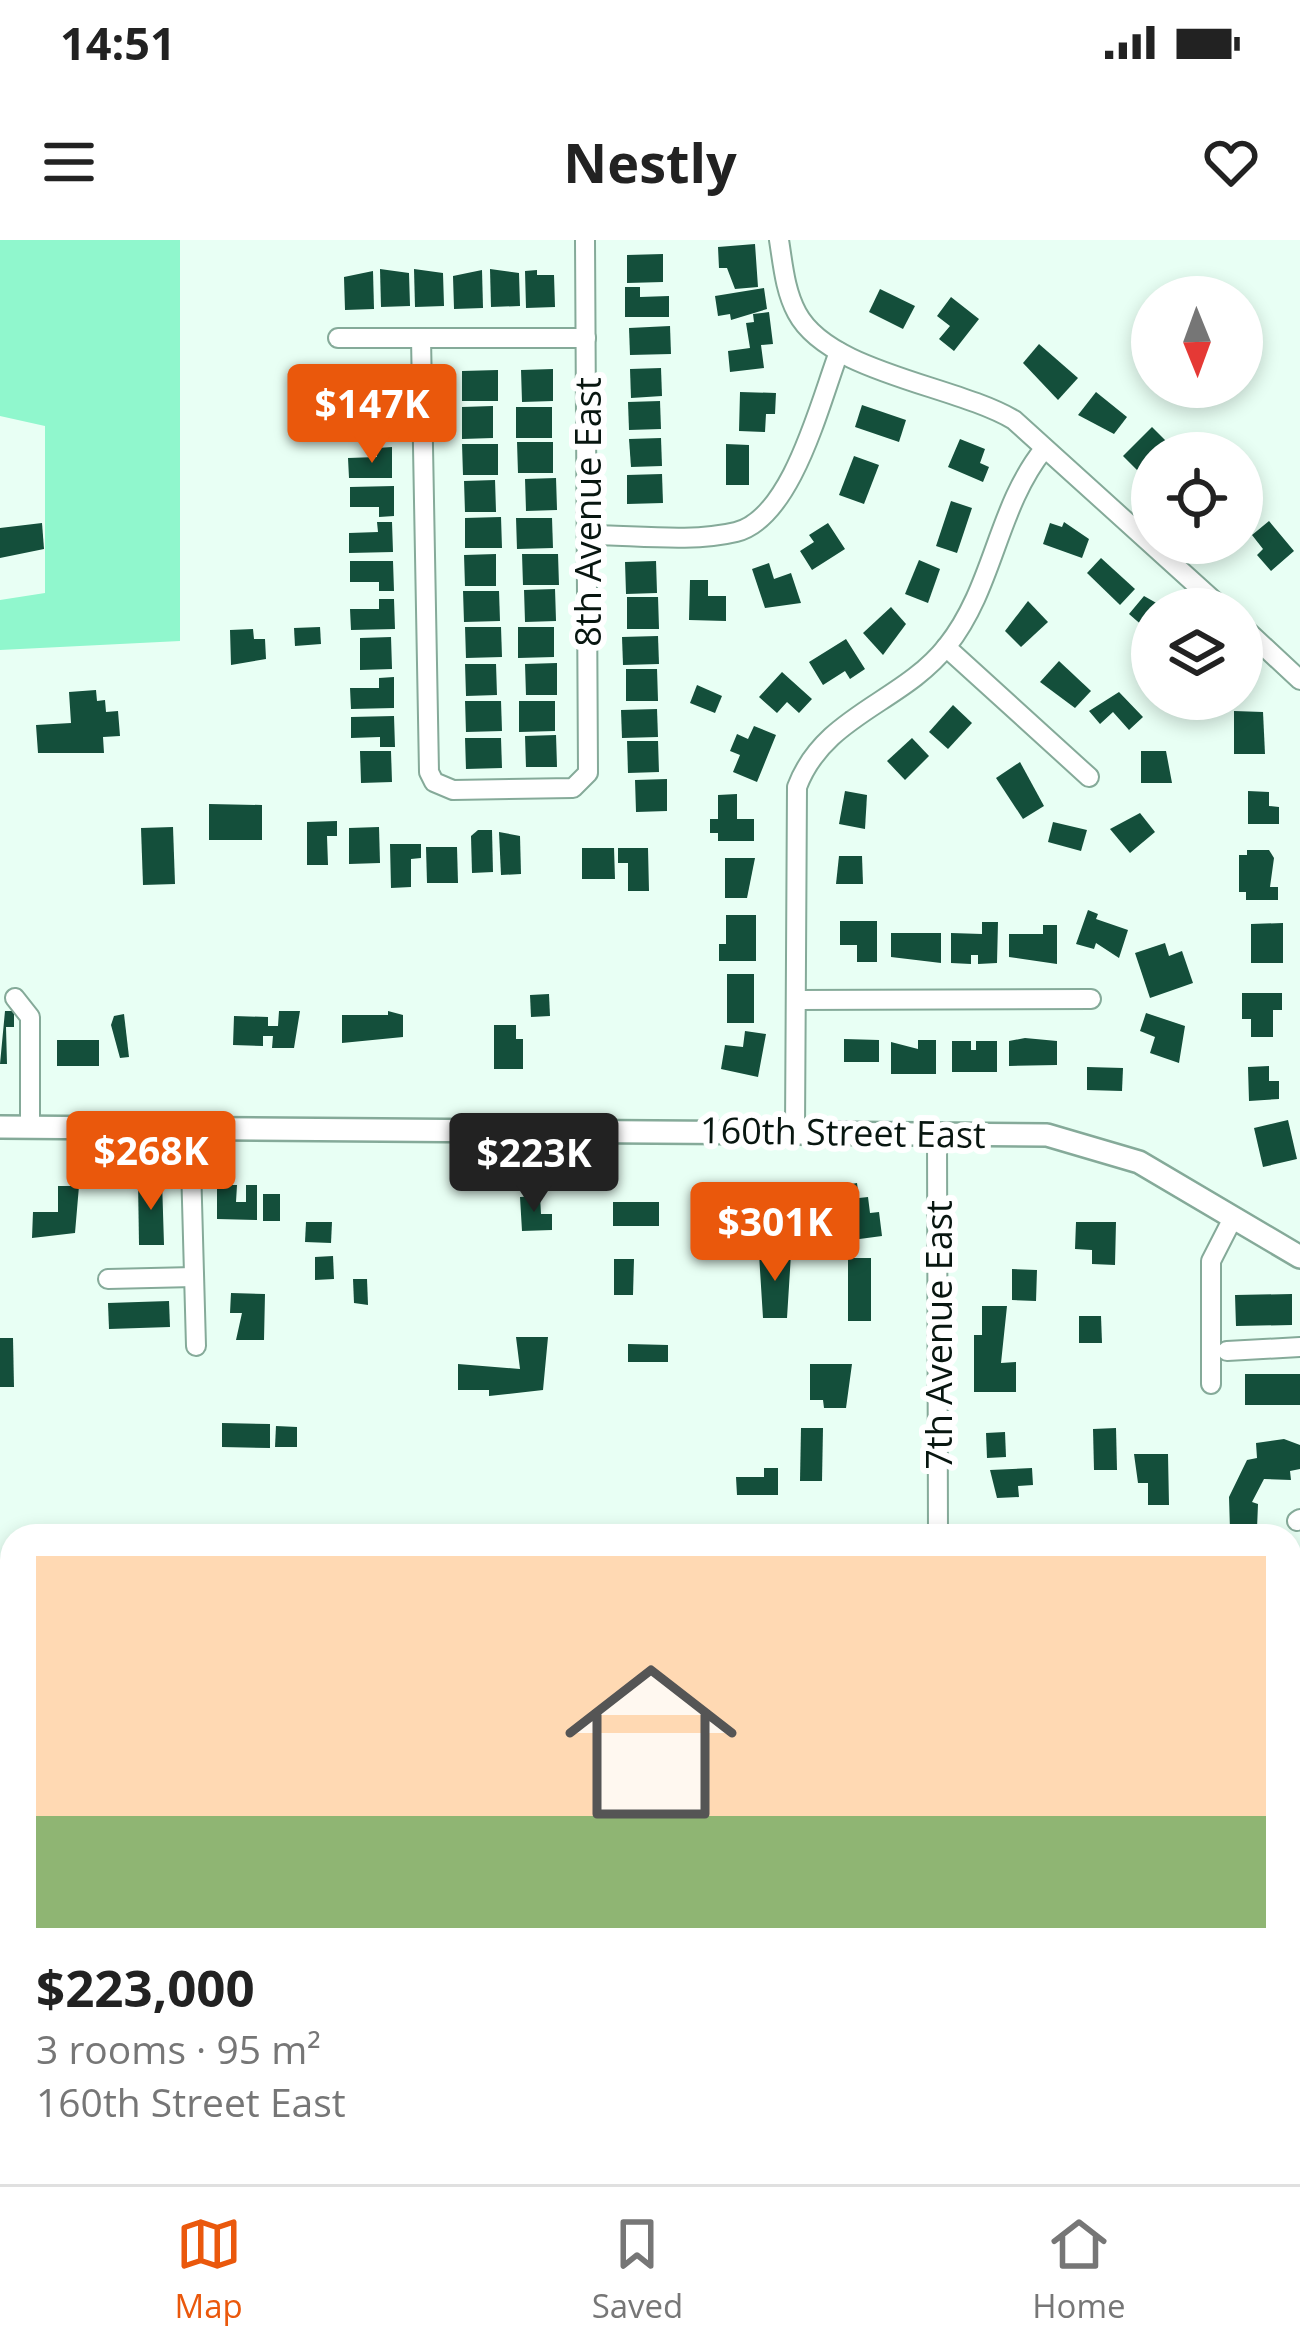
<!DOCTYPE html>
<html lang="en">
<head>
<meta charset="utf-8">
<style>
	body { margin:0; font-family:"Open Sans",sans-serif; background:#f6f6f6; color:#222; height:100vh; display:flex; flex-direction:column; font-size:45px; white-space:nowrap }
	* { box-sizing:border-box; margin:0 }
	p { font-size:39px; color:#767676 }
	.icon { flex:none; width:66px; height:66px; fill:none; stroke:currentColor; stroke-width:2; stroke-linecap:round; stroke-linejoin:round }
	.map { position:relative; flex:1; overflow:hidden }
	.side { position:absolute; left:0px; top:1284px; width:1302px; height:660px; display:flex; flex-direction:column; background:#fff; border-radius:36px 36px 0 0; box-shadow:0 6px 18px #0003 }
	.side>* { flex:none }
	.needle { width:78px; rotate:179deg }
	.controls { position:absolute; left:1131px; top:36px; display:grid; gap:24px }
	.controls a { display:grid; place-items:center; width:132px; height:132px; border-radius:50%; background:#fff; box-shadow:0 6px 18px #0003; font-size:60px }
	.price { position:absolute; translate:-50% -102px; padding:0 27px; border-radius:12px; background:#ea580c; color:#fff; font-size:39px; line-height:78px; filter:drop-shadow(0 3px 6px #0008) }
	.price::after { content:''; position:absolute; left:50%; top:72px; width:36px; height:27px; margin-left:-18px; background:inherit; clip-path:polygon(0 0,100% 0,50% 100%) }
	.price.current { background:#222; color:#fff }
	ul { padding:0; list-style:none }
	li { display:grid; align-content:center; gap:24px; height:636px; padding:0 36px }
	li+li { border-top:3px solid #e0e0e0 }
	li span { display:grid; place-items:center; height:372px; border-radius:0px; color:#555 }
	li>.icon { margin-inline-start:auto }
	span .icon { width:216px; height:216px; fill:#fffc; stroke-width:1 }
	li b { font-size:51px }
	.status { display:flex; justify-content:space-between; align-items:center; height:84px; padding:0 60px; background:#fff; direction:ltr }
	.status svg { height:33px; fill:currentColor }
	header { display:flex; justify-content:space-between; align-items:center; height:156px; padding:0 36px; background:#fff; font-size:54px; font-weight:700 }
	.tab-bar { display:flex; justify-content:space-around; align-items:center; height:168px; border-top:3px solid #e0e0e0; background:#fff; font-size:33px; color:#767676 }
	.tab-bar a { display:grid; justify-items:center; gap:6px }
	.tab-bar .current { color:#ea580c }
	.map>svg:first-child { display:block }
</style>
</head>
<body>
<div class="status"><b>14:51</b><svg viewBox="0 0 49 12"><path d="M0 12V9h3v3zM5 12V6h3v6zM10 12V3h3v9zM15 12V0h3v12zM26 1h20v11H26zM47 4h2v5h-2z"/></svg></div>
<header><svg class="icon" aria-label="menu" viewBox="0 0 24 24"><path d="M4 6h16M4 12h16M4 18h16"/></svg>Nestly<svg class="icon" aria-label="heart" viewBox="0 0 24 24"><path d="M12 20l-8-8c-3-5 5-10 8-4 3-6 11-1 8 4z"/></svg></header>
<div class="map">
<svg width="1300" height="1944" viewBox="0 0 1300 1944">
	<rect width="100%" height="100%" fill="#e8fff4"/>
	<path fill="#90f7cd" d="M0,0H180V401L0,410V360L45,353V186L0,176Z"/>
	<g fill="#144f3b">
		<path d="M755,4L758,47L735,49L727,28H719L718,7Z"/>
		<path d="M663,14V42L627,43V15Z"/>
		<path d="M380,29L409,33L410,66L381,67Z"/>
		<path d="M414,29L443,33L444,66L415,67Z"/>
		<path d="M490,29L519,33L520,66L491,67Z"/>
		<path d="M482,30L483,68L454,69L453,36Z"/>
		<path d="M537,30V35H554L555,67L526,68L525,31Z"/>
		<path d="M373,31L374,69L345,70L344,37Z"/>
		<path d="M625,47H640V57L669,56V77H625Z"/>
		<path d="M764,48L767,69L731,80L730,74L718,76L715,56Z"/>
		<path d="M880,49L915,66L903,89L869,72Z"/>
		<path d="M951,57L979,79L954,111L939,99L950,86L937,76Z"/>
		<path d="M769,72L773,104L761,105L764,128L730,132L728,111L750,108L746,83L754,82L753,74Z"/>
		<path d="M670,86L671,114L630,115L629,88Z"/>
		<path d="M1039,104L1078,138L1058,160L1023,123Z"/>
		<path d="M661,128L662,156L631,158L630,129Z"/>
		<path d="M553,129V161L522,162L521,130Z"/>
		<path d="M498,130V161H462V131Z"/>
		<path d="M393,133L394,163H379V154H350L349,134Z"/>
		<path d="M740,152L776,153L775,174H766L765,192L739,191Z"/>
		<path d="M1096,152L1127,177L1114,194L1078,175Z"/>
		<path d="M660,161L661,189L629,190L628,162Z"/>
		<path d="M862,165L906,180L899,202L855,187Z"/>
		<path d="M493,166V198L462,199V167Z"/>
		<rect x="516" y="167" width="36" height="31"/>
		<path d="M387,169V201H356V170Z"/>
		<path d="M1152,187L1178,213H1152V221L1149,218L1137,230L1123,216Z"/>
		<path d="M661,198L662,226L631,227L629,199Z"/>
		<path d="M960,199L985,209L980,223L989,227L983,242L948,227Z"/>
		<path d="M517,202H553V233H518Z"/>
		<path d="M462,204H498V235H463Z"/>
		<path d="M726,204L749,205V245H726Z"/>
		<path d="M392,207V238H349L348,218L377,217V208Z"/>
		<path d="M854,216L879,225L864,264L839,255Z"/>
		<path d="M662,234L663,263L627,264V235Z"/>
		<path d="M556,238L557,270L526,271L525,239Z"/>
		<path d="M495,240L496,272H465L464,241Z"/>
		<path d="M394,246V276L379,277V267H350V247Z"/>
		<path d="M951,261L972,268L957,313L936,306Z"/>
		<path d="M501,277L502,308H465V278Z"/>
		<path d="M516,278H552L553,308L517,309Z"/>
		<path d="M1269,281L1294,311L1271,331L1257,315L1263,309L1252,295Z"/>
		<path d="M377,282H392L393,312L349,313V293L378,292Z"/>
		<path d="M1064,282L1089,299L1082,318L1043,304L1050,283L1062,287Z"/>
		<path d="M42,283L44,309L0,318V288Z"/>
		<path d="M828,283L845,309L812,330L800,311L814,302L809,295Z"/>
		<path d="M496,314V346H465L464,315Z"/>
		<path d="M522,314H558L559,345H523Z"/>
		<path d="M1101,318L1135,349L1120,365L1087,333Z"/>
		<path d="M919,320L940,329L928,363L905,354Z"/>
		<path d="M350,321H393L394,351H379V342H350Z"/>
		<path d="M656,321L657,353L626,354L625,322Z"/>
		<path d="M769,323L774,339L791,333L801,363L765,368L752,329Z"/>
		<path d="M690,340H708V356H726V381L689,380Z"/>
		<path d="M555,349L556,381L525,382L524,350Z"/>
		<path d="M463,351H499L500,381L464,382Z"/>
		<path d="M1144,356L1167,369H1152V394L1129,374Z"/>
		<path d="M627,357H658L659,389H627Z"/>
		<path d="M379,359H394L395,389L351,390L350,369H379Z"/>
		<path d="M1028,361L1048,382L1021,407L1005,391Z"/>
		<path d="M891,367L906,384L883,415L863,393Z"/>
		<path d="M320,387L321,404L295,406L294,388Z"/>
		<path d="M465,387H501L502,417L466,418Z"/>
		<path d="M518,387H554V417L518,418Z"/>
		<path d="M253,389L254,399H265L266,419L231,425L230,390Z"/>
		<path d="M658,396L659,424L623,425L622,397Z"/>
		<path d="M391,397L392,429L360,430V398Z"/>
		<path d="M846,399L865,429L850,439L845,431L823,445L809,422Z"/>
		<path d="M1059,421L1091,451L1075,468L1040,442Z"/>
		<path d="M557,423V455H526L525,424Z"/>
		<path d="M465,424H496L497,455L466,456Z"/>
		<path d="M626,429H657L658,461H626Z"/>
		<path d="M782,432L812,459L799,473L787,462L777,473L759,457Z"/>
		<path d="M394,437V468L351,469L350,448H379V438Z"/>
		<path d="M697,445L722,456L715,473L690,463Z"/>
		<path d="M96,450L97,461L105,460L106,472L118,471L120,496L103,497L104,513H38L36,485L71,483L69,452Z"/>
		<path d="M1119,452L1143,477L1129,490L1113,472L1100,484L1089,471Z"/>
		<path d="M465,461H501L502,491L466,492Z"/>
		<path d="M519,461H555V491L519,492Z"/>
		<path d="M953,465L972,483L948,509L929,492Z"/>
		<path d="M657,469L658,497L622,498L621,470Z"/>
		<path d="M1234,471L1263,472L1265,514H1234Z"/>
		<path d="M394,476L395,507H380V497L351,498V477Z"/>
		<path d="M754,486L776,495L757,542L733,532L740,515L730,511L737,494L748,499Z"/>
		<path d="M556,495L557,527H526L525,496Z"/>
		<path d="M465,498H501L502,528L466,529Z"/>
		<path d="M912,498L929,516L905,540L887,521Z"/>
		<path d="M627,501H658L659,532L628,533Z"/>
		<path d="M360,511H391L392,542L361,543Z"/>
		<path d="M1141,511H1166L1172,543H1141Z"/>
		<path d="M1020,522L1044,566L1023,579L996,538Z"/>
		<path d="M667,539V571L636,572L635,540Z"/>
		<path d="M845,551L867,555L865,589L839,584Z"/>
		<path d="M1248,551L1269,552V566L1279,567V584H1248Z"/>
		<path d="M737,554V579H754V601H718V593H710V579H718V555Z"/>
		<path d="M209,564L262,565V600H209Z"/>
		<path d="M1140,573L1155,592L1130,613L1110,589Z"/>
		<path d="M337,581V596H327L328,625H307V582Z"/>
		<path d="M1053,582L1087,590L1081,611L1048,602Z"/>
		<path d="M173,587L175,644L143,645L141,588Z"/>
		<path d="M379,587L380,623L349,624V588Z"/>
		<path d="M478,590H492L493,632L472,633L471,596Z"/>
		<path d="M499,592L520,596L521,634L501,635Z"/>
		<path d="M390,604H421V618L411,619V647L391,648Z"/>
		<path d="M426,607H457L458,643H427Z"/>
		<path d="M582,608H614L615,639H582Z"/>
		<path d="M618,608H648L649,651H628V623H618Z"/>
		<path d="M1247,610H1269L1274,618L1270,647H1278V660H1246V652H1239V615H1247Z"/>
		<path d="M839,616H862L863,644H836Z"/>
		<path d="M725,618H755L747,658H725Z"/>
		<path d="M1088,670L1098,674L1096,679L1128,690L1119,718L1096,703L1094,709L1076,704Z"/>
		<path d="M726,675H756V721H719V704H726Z"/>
		<path d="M840,681H877V722H857V705H840Z"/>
		<path d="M982,682H998L997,723L978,724V715H971V724L951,723V693L982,694Z"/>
		<path d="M1283,683V723H1251V684Z"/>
		<path d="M1043,685H1057V724L1009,717V694H1043Z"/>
		<path d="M891,693H941V723L891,717Z"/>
		<path d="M1165,703L1169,716L1182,711L1193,743L1150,758L1135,713Z"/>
		<rect x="727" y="734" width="27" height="49"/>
		<path d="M1242,753H1282V770H1273V797H1251V779H1242Z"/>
		<path d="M549,754L550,776L531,777L530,755Z"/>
		<path d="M5,771H14V787H6L7,824H0Z"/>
		<path d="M279,771H300L294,808H272L273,796H263V806L233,805L234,776L268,777V786H278Z"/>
		<path d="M388,771L403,775V797L342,803V775H388Z"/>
		<path d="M1146,773L1185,786L1179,823L1150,813L1155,797L1140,791Z"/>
		<path d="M124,774L129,817L120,818L111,785L114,776Z"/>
		<path d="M494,785H516V799H523V829H494Z"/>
		<path d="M745,791L766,794L758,837L721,829L725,805L743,807Z"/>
		<path d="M1025,798L1057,801V825L1009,826V801Z"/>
		<path d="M844,799L879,800V822H844Z"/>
		<rect x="57" y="800" width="42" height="26"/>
		<path d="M918,800H936V834H891V802L918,809Z"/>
		<path d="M952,801H971V810H976V801H997V832H952Z"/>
		<path d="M1269,826V841H1279V859L1249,861L1248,827Z"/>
		<path d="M1087,827L1123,828L1122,851L1087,850Z"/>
		<path d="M1288,880L1297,919L1263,927L1254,888Z"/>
		<path d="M162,940L164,1005H139L138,941Z"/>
		<path d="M857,943L859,958L868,957L870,973L879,972L882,996L837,1002L832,947Z"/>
		<path d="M217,945H237L236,962H246V945H257V980L217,979Z"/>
		<path d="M58,946H79L75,993L32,998L33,972H58Z"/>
		<rect x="263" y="954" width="17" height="27"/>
		<path d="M540,956L541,974H552V990L522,991L520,957Z"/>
		<rect x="613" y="962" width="46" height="24"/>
		<path d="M306,982H332L331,1003L305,1002Z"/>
		<path d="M1076,982H1116L1115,1025L1092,1024V1010L1075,1009Z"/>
		<path d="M794,983L795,1003L776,1005L775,984Z"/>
		<path d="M759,1014H791L787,1078H763Z"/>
		<path d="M333,1016L334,1039L315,1040V1017Z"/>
		<rect x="848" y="1018" width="23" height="63"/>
		<path d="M614,1019H634L633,1055H614Z"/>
		<path d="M1012,1029L1037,1030L1036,1061L1012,1060Z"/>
		<path d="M353,1039H367L368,1065L354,1063Z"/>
		<path d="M231,1053L265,1054L264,1100H236L242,1073H230Z"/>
		<path d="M1292,1054V1085L1236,1086L1235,1055Z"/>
		<path d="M169,1061L170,1087L109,1089L108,1063Z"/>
		<path d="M982,1066H1007L1001,1123L1016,1122V1152H974V1095H982Z"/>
		<path d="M1079,1076H1101L1102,1103H1079Z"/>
		<path d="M516,1097H548L543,1150L489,1156V1150H458V1124L520,1129Z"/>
		<path d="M0,1098H13L14,1147H0Z"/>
		<path d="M628,1104L668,1105V1122H628Z"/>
		<path d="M810,1124H852L846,1168H824L823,1160H810Z"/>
		<rect x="1245" y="1134" width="55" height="31"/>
		<path d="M222,1183L270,1184V1208L222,1207Z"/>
		<path d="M276,1186L297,1187V1207H275Z"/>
		<path d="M801,1188H823L822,1241H800Z"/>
		<path d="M1116,1188L1117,1230H1094L1093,1189Z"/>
		<path d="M1005,1192L1006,1217L987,1218L986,1193Z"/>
		<path d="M1284,1199L1300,1205V1229L1290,1231L1291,1240L1264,1239L1252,1262L1258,1264L1257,1289L1230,1290L1229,1257L1247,1220L1257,1218L1256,1203Z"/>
		<path d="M1134,1214H1168L1169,1265H1148V1243H1138Z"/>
		<path d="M764,1228H778V1255H737L736,1237H764Z"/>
		<path d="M1032,1228L1033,1245L1018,1246L1019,1257L997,1258L990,1230Z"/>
		<path d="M1290,1361H1300L1297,1413H1290Z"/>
		<path d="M311,1932H345L344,1944H310Z"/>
		<path d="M766,1932H807L805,1936L816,1940L762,1944Z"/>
		<path d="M983,1932H1025L1030,1944H983Z"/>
	</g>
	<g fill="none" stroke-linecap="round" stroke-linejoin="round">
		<defs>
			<g id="minor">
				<path d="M779,0C783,25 785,51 797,73C829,133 955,145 1014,180L1223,369"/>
				<path d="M338,98H586"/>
				<path d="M421,98L429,532L434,542L453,550L573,548L588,533L585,0"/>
				<path d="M587,295C634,295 691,303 736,292C792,278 820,162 839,112"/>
				<path d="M1242,386L1300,440"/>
				<path d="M946,407L1089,537"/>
				<path d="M15,758L30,777V887"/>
				<path d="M796,760L1091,759"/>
				<path d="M190,889L196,1106"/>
				<path d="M795,890L797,547C824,475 902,463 947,406C994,347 997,267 1044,209"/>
				<path d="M937,894L938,1296"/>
				<path d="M108,1039L194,1037"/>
				<path d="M1227,1111L1300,1107"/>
				<path d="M1211,1144V1021L1233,978"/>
				<path d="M1297,1281L1300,1279"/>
				<path d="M0,1722L12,1726"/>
				<path d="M1290,1853H1300"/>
				<path d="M604,1932L636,1944"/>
				<path d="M935,1932V1944"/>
				<path d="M7,1944L12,1877"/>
				<path d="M378,1944L379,1932"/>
				<path d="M578,1944L581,1932"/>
			</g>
			<path id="tertiary" d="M0,887L1047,895L1139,922L1300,1017"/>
		</defs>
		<use href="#minor" stroke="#85aa99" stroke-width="22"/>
		<use href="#tertiary" stroke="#85aa99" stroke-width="26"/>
		<use href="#minor" stroke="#fff" stroke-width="18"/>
		<use href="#tertiary" stroke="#fff" stroke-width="21"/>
	</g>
	<g text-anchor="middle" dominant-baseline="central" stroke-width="12" stroke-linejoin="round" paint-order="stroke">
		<g font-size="36" fill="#081610" stroke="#fff">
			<text transform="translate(587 272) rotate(-90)">8th Avenue East</text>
			<text transform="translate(843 892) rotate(1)">160th Street East</text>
			<text transform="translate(938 1095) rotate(-90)">7th Avenue East</text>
		</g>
	</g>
</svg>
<div class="controls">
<a><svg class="needle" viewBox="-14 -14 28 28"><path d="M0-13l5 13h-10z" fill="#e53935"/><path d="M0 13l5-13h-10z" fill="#767676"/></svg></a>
<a><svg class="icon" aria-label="locate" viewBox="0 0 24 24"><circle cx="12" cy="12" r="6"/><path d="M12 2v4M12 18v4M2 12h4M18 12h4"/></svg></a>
<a><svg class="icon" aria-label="layers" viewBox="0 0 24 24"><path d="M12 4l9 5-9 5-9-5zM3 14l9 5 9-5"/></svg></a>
</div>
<b class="price" style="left:372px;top:226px">$147K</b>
<b class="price" style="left:151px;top:973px">$268K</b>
<b class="price current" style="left:534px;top:975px">$223K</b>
<b class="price" style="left:775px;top:1044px">$301K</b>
<section class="side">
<ul>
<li><span style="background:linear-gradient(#ffd9b3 70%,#8fb573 0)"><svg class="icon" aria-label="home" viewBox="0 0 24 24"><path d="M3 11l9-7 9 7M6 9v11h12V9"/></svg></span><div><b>$223,000</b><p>3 rooms · 95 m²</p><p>160th Street East</p></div></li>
</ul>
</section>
</div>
<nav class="tab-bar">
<a class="current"><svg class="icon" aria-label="map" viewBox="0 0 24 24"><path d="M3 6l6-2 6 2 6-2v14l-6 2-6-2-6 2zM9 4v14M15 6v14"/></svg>Map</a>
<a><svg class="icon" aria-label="saved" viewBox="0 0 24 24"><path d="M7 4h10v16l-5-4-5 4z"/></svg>Saved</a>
<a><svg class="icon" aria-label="home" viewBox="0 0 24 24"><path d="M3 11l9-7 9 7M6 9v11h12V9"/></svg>Home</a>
</nav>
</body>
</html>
